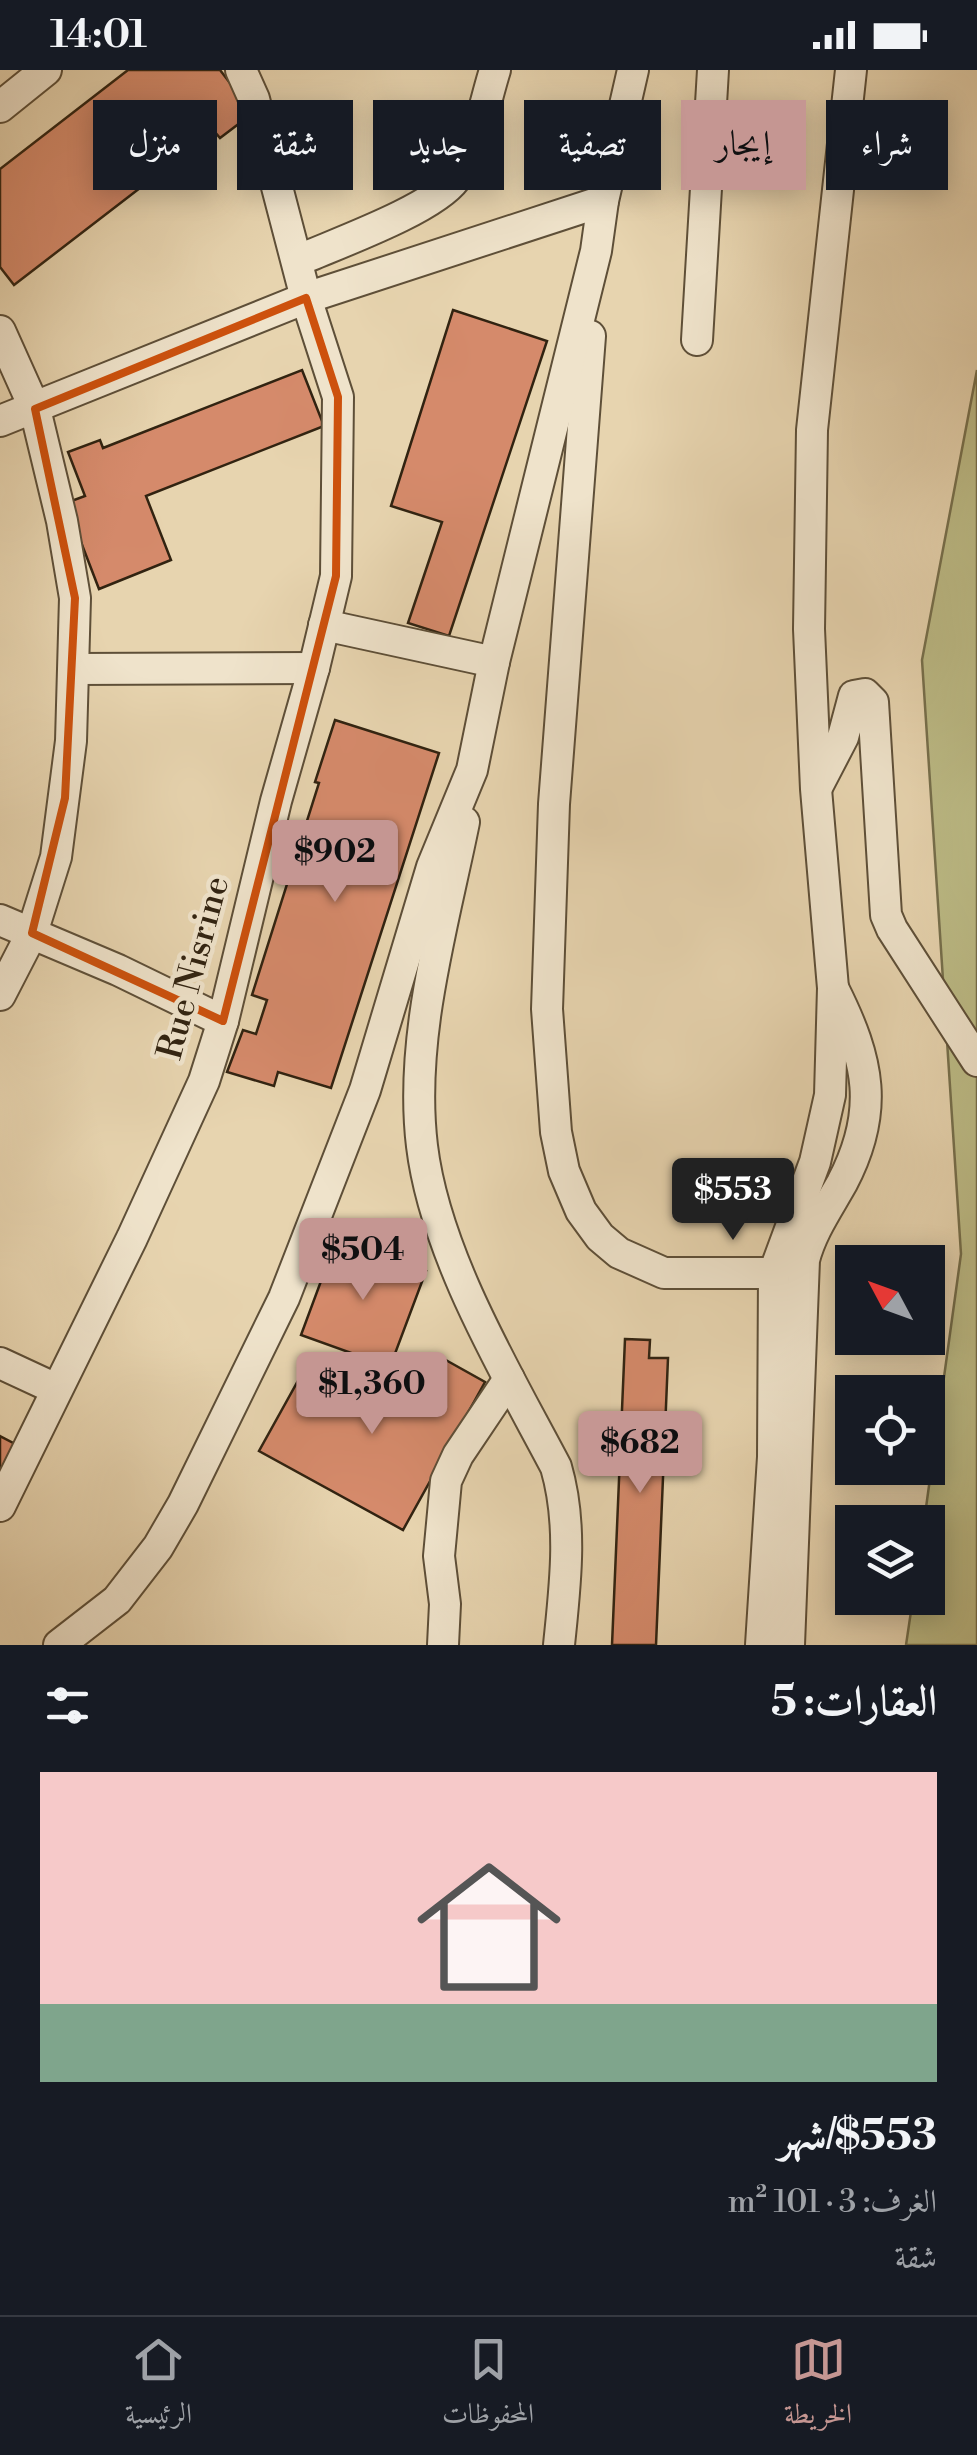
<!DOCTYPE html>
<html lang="ar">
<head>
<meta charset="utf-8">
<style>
	body { margin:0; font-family:"Libre Bodoni",Amiri,serif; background:#20242c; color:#f1f3f6; direction:rtl; height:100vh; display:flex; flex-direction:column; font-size:38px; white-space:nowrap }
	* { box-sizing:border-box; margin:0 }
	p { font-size:32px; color:#9ea1a6 }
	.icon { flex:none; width:55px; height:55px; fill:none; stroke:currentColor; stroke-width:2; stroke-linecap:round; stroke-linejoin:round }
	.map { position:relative; height:1575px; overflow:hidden; direction:ltr }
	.side { display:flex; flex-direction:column; background:#171b24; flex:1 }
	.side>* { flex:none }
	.hud { position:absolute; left:30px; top:30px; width:918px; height:90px; direction:rtl; display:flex; gap:20px }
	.needle { width:65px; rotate:311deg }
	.controls { position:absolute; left:835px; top:1175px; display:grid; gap:20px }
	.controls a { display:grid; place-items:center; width:110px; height:110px; border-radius:0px; background:#171b24; box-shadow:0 5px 25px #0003; font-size:50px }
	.price { position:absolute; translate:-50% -85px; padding:0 22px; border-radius:10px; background:#c59692; color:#111; font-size:32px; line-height:65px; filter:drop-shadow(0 2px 5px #0008) }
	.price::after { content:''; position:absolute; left:50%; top:60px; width:30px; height:22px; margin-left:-15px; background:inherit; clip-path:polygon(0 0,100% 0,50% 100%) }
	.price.on { background:#222; color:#fff }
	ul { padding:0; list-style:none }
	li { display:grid; align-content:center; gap:20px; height:530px; padding:0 40px }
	li span { display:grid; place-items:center; height:310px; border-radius:0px; color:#555 }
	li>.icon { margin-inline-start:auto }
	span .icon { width:180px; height:180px; fill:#fffc; stroke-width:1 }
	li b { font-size:42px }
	h2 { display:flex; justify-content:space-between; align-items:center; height:120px; padding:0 40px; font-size:42px }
	.tag { padding:0 35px; border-radius:0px; background:#171b24; box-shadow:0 5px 25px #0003; font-size:35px; line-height:90px }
	.tag.on { background:#c59692; color:#111 }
	.status { display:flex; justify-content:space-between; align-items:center; height:70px; padding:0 50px; background:#171b24; direction:ltr }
	.status svg { height:28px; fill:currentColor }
	.dock { display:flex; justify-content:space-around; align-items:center; height:140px; border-top:2px solid #363941; background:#171b24; font-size:28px; color:#9ea1a6 }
	.dock a { display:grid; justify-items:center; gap:5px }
	.dock .on { color:#c59692 }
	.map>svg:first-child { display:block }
</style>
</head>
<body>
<div class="status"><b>14:01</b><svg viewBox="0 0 49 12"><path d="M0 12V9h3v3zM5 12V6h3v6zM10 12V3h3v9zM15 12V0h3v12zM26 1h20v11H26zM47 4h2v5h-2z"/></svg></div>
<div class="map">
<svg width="977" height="1575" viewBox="0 0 977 1575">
	<rect width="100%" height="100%" fill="#e7d4af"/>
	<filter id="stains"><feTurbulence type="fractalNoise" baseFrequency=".002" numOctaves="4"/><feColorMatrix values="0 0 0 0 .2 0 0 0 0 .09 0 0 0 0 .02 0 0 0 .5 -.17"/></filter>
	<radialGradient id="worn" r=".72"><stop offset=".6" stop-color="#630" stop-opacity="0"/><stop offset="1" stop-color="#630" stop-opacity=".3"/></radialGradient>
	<path fill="#bcbb86" stroke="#766f4c" stroke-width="2.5" d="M977,300V1575H906L913,1528H928V1452H924L961,1184L922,590Z"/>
	<g fill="#d58a6b" stroke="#312311" stroke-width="2.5">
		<path d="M128,0H220L253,43L220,68L214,61L14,215L0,197V99Z"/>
		<path d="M453,240L547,271L449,566L408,553L442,452L391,436Z"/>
		<path d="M302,300L324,356L146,426L171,490L99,519L66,433L85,426L68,382L100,370L103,378Z"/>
		<path d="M335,650L439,683L331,1018L278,1002L274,1016L227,1002L243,960L256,964L267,930L252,925L319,713L315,712Z"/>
		<path d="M337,1168L426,1201L390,1297L301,1265Z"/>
		<path d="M625,1269L650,1270L649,1288H668L656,1575H612Z"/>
		<path d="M435,1284L485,1312L403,1460L259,1381L309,1291L403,1342Z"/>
		<path d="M0,1366L17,1375L0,1405Z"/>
	</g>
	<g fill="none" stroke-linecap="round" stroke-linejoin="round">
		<defs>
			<g id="minor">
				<path d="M0,37L46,0"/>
				<path d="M297,191C335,174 432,140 455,109C477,79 484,35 495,0"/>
				<path d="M0,261L35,339L62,451L75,528L71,671L56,787L32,863L0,925"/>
				<path d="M590,266L554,734L547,939L556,1062L564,1101L581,1141L600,1167L619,1183L664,1203H774"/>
				<path d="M697,270L713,0"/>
				<path d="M0,351L306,228L603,131"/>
				<path d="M324,555L494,592"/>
				<path d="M75,599L314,598"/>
				<path d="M817,717L843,667L854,626L865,624L873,632L886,845L892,859L977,991"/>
				<path d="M464,752C443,856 409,969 422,1076C435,1184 506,1302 556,1397C573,1455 565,1516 559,1575"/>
				<path d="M0,850L118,900L223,951"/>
				<path d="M0,1293L56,1319"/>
				<path d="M0,1436L132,1168L204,1011L223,951L276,731L314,598L336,506L338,327L306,228L254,29L241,0"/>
				<path d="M59,1575L117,1530L158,1477L183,1434L284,1228L365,1020L432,797L472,700L494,592L596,181L603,131L633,0"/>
				<path d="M443,1575L445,1534L439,1486L446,1411L458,1385L509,1309"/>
				<path d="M761,1575L773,1387L774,1203L815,1092L830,1025L833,918L816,719L809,559L812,360L851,0"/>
				<path d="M789,1575L804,1190C811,1162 828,1138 842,1113C880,1041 869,990 834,920"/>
			</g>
		</defs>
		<use href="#minor" stroke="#5e4f38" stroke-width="34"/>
		<use href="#minor" stroke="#efe3cb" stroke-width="30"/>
	</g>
	<path fill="none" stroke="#cd510d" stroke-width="8" stroke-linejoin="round" d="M306,228L338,327L336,506L223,951L32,863L65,728L75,528L35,339Z"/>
	<g text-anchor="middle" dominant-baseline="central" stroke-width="9" stroke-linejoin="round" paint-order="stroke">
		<g font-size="35" fill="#312311" stroke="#efe3cb">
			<text transform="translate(194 898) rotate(-75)">Rue Nisrine</text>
		</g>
	</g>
	<rect width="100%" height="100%" filter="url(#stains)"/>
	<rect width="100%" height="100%" fill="url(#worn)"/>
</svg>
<div class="controls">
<a><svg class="needle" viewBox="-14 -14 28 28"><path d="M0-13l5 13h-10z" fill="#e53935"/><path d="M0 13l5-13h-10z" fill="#9ea1a6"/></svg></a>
<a><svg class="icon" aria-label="locate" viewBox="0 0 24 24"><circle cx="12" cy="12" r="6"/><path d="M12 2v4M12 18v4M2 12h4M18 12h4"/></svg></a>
<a><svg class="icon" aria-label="layers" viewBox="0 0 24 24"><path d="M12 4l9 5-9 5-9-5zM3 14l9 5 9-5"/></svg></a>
</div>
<b class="price" style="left:335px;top:835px">$902</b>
<b class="price on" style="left:733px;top:1173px">$553</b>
<b class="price" style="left:363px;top:1233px">$504</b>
<b class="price" style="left:372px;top:1367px">$1,360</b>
<b class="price" style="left:640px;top:1426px">$682</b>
<div class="hud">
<a class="tag">شراء</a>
<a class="tag on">إيجار</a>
<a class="tag">تصفية</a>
<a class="tag">جديد</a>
<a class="tag">شقة</a>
<a class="tag">منزل</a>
</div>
</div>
<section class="side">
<h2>العقارات: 5<svg class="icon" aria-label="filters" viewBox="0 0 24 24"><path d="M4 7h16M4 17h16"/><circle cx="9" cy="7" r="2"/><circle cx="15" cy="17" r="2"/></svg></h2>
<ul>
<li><span style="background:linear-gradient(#f6c9c9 75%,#7fa58c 0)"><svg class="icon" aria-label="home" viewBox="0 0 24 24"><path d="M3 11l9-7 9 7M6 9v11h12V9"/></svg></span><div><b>$553/شهر</b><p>الغرف: 3 · 101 m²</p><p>شقة</p></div></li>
</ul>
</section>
<nav class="dock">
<a class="on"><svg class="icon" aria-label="map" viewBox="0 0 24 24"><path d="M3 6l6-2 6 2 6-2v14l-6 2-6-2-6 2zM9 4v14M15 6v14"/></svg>الخريطة</a>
<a><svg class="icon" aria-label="saved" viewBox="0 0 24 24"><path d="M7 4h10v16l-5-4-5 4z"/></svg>المحفوظات</a>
<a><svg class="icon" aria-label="home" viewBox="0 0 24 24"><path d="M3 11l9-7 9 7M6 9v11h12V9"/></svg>الرئيسية</a>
</nav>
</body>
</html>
